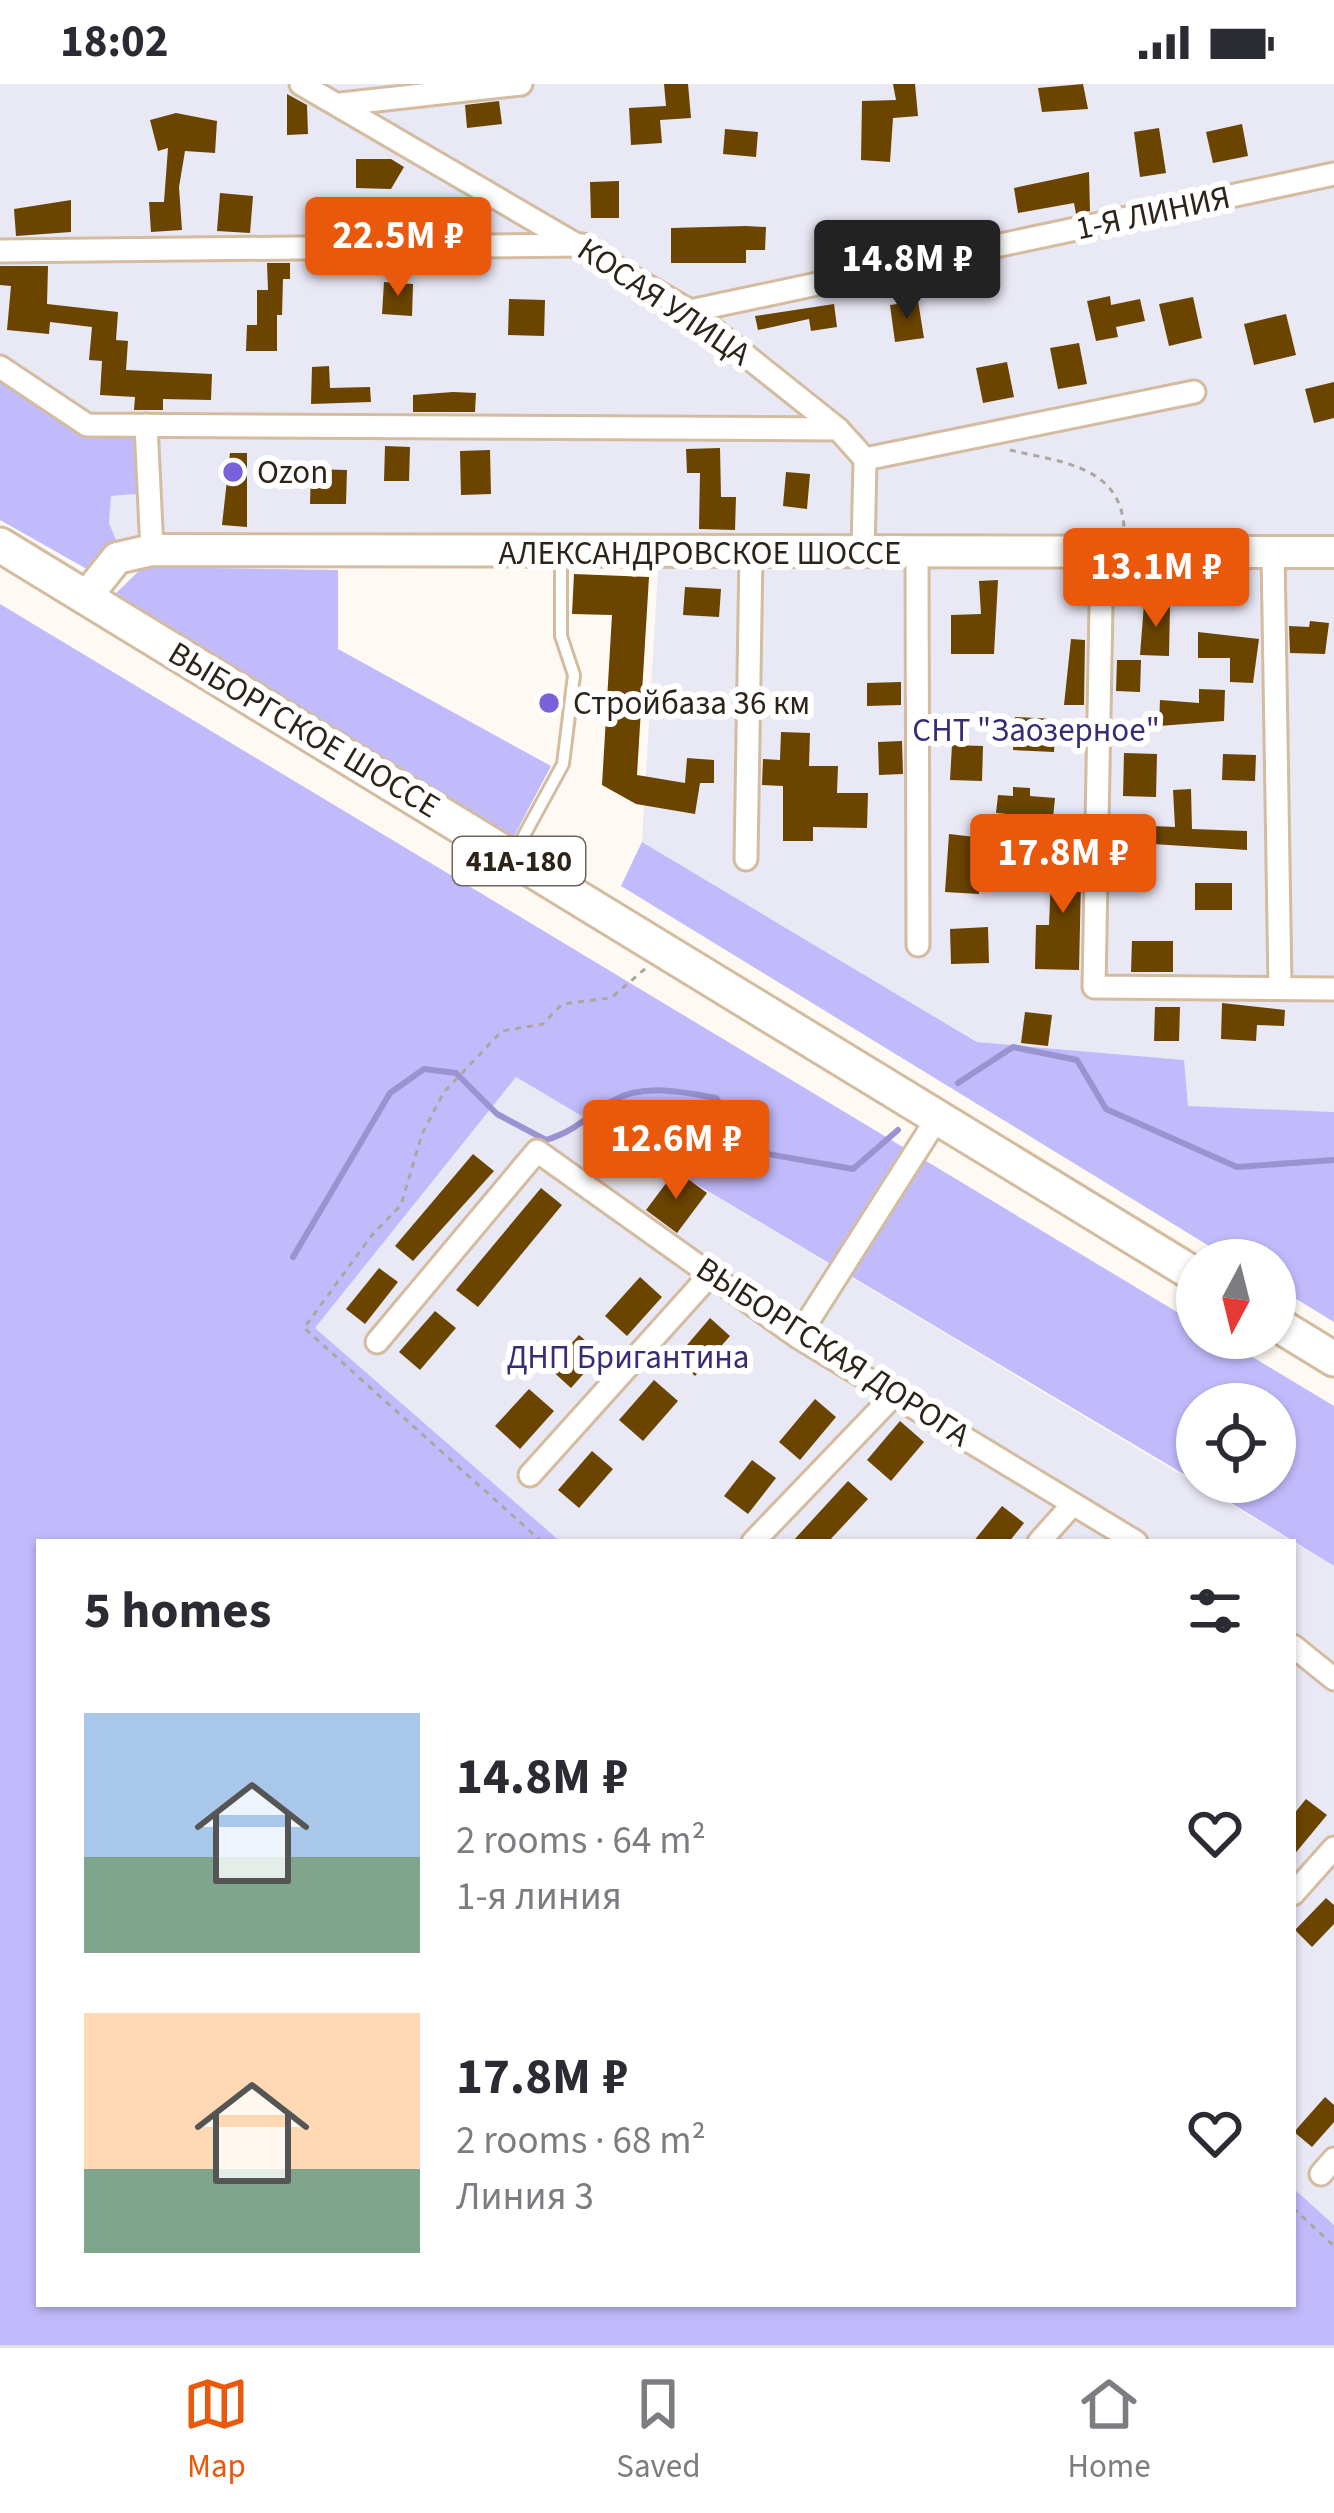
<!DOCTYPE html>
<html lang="en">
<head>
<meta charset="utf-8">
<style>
	body { margin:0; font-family:"Source Sans 3",sans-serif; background:#f2f2f3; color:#2b2b33; height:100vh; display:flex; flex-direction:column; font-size:45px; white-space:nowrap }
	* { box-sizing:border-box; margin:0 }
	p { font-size:39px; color:#7c7c81 }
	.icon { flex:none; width:66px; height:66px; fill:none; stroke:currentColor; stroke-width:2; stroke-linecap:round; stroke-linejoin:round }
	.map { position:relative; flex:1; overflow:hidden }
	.details { position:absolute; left:36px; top:1455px; width:1260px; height:768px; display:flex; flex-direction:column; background:#fff; border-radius:0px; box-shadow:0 3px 9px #0004 }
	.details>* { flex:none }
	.needle { width:78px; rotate:187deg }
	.buttons { position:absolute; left:1176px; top:1155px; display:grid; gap:24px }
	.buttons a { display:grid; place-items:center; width:120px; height:120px; border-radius:50%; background:#fff; box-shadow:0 3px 9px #0004; font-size:60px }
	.price { position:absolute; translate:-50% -102px; padding:0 27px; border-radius:12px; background:#ea580c; color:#fff; font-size:39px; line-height:78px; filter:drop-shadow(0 3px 6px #0008) }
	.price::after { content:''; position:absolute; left:50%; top:72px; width:36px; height:27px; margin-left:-18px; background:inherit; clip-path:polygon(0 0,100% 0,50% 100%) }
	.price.on { background:#222; color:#fff }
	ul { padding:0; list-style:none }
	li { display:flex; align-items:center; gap:36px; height:300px; padding:0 48px }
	li span { display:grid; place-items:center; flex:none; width:336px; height:240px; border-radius:0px; color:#555 }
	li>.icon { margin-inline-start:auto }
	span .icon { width:144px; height:144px; fill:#fffc; stroke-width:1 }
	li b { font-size:51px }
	h2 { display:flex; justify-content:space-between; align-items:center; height:144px; padding:0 48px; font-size:51px }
	.status { display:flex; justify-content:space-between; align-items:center; height:84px; padding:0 60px; background:#fff; direction:ltr }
	.status svg { height:33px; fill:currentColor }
	.dock { display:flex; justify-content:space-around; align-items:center; height:168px; border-top:3px solid #e1e1e2; background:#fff; font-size:33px; color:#7c7c81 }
	.dock a { display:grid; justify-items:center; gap:6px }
	.dock .on { color:#ea580c }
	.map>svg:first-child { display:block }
</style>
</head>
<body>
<div class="status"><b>18:02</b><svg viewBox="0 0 49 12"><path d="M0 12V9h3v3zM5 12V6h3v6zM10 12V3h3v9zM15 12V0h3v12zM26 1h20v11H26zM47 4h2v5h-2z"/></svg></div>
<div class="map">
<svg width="1334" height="2261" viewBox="0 0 1334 2261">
	<rect width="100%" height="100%" fill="#fef9f3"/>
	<g fill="#e9e8f5">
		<path d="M0,0H1334V1028L1187,1022L1183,976L978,958L642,758L659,469L119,463L109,439L110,412L149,409L87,341L0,283Z"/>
		<path d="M516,993L1334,1482V2141L1293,2104V1458H561L315,1244Z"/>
	</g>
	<g fill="#c1bbfc">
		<path d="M0,283L86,341H146L149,409L111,412L109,439L119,463L92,488L0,436Z"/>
		<path d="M143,483L338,486V565L551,682L512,756L113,512Z"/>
		<path d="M0,520L1197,1240V1254H1221L1334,1322V1482L1197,1398H1275V1320H1197V1398L516,993L315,1244L561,1458H39V2220H1293V2104L1334,2141V2261H0Z"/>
		<path d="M642,758L977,958L1184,976L1188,1022L1334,1028V1238L1275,1202V1176H1232L621,802Z"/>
	</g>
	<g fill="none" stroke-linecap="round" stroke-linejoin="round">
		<g stroke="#9a92d1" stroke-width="6">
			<path d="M958,999L1013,963L1077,976L1106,1025L1237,1083L1334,1076"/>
			<path d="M293,1173L390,1009L424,985L456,989L497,1030L546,1056C578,1046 585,1033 612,1017C644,999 681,1008 716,1014L756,1068L853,1085L898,1046"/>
		</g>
	</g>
	<g fill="#6b4400">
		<path d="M664,0H688L691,34L660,36L662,59L631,61L629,24L666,22Z"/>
		<path d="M893,0H915L918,32L893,34L890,78L861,76L862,17L896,16Z"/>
		<path d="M1083,0L1088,25L1042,28L1038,4Z"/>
		<path d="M287,10L307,21L308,50L287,51Z"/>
		<path d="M499,17L502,40L467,44L465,21Z"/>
		<path d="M176,29L217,37L215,69L185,67L179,103L182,146L151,148L149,118H164L168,64L158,67L150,36Z"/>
		<path d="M1242,40L1248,72L1213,79L1206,48Z"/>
		<path d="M1159,44L1166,89L1140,93L1134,48Z"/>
		<path d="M725,45L758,48L756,73L723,70Z"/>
		<path d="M356,75H391L404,83L391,105L356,104Z"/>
		<path d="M1089,88L1090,127L1076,130L1074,119L1018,129L1014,104Z"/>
		<path d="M619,97V134H591L590,98Z"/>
		<path d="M220,109L253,112L250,149L217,147Z"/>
		<path d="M71,116V148L16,152L14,125Z"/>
		<path d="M392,116L454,118L452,138L417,134L416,144L389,141Z"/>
		<path d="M746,142L766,143L765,166H746V179H671V144Z"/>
		<path d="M267,179H290V195H283L282,231H277V267H246L247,241H257V206H268Z"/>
		<path d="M0,182H48L47,220L118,228L116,256L128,257L126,286L212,290L211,316L163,315V326H134L135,313L100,311L102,277L89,276L92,243L50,238L49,250L7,246L11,202L0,201Z"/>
		<path d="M384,198L413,200L412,232L382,230Z"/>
		<path d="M1110,212L1111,221L1140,215L1145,237L1116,243L1118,253L1096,257L1087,217Z"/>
		<path d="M1193,213L1202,254L1169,262L1159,220Z"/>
		<path d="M509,215L545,216L544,252L508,251Z"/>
		<path d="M918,217L924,254L895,258L890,221Z"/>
		<path d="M834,220L837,243L811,247L809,235L758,246L755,232Z"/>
		<path d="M1286,230L1296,271L1254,281L1244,240Z"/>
		<path d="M1079,259L1087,300L1058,305L1050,264Z"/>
		<path d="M1007,278L1014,313L983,319L976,284Z"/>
		<path d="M329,282L330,304L370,303L371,318L311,320L312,283Z"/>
		<path d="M1334,298V334L1314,339L1305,305Z"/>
		<path d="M453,308L476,309L475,328H413V311Z"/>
		<path d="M385,362L410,363L409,397H384Z"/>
		<path d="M720,364L721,413H736L735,446L699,445L700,389H687L686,365Z"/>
		<path d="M490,366L491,410L461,411L460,367Z"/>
		<path d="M230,369H247V443L222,441Z"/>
		<path d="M311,385L347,386L346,420H310Z"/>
		<path d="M786,388L810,390L807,425L783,422Z"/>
		<path d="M574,490L649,493L637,691L685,699L687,674L714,676V699H700L695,730L636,720L602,701L612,531L572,530Z"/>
		<path d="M998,496L994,570H951V531L981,530L979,497Z"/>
		<path d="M685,503L721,505L719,533L683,531Z"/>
		<path d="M1144,520H1170L1169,572L1140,571Z"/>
		<path d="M1310,537L1329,539L1325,570L1290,569L1289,542L1309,543Z"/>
		<path d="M1198,548L1259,555L1253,599L1230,598V574H1198Z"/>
		<path d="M1071,555L1085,556L1084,621H1064Z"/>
		<path d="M1117,576H1141L1140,608L1116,607Z"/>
		<path d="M901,598V621L867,622V599Z"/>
		<path d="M1199,605L1225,606L1224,637L1159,642L1160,616L1199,619Z"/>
		<path d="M1015,633L1056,635L1054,668L1013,666Z"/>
		<path d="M781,648L810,649L809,682H838L837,709H868L867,744L813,743V757H783V702L762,701L763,675L780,676Z"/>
		<path d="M902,657L903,690L879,691L878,658Z"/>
		<path d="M952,661L983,662L982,697L950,696Z"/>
		<path d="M1124,669L1157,670L1156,713L1123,712Z"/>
		<path d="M1223,670L1256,671L1255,697L1222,696Z"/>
		<path d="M1013,703L1030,704V712L1055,714L1053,734L996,729L998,711L1013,712Z"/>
		<path d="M1191,705L1192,745L1247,747V766L1153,760V742L1175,743L1173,706Z"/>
		<path d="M949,750L975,753L974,764L1021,768L1020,784L981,781L979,810L945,808Z"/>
		<path d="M1067,751L1082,752L1079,886L1035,885L1036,841H1049L1051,793H1063Z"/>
		<rect x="1195" y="799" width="37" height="27"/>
		<path d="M988,843L989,879L951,880L950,845Z"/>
		<path d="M1132,857H1173V888H1131Z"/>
		<path d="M1222,919L1285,926L1284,942L1257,941L1256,957L1221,955Z"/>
		<path d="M1155,923H1180L1179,957H1154Z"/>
		<path d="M1025,928L1052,931L1048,962L1021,959Z"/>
		<path d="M473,1070L494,1087L413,1177L395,1162Z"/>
		<path d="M676,1086L707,1109L677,1149L646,1126Z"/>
		<path d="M541,1104L562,1121L478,1223L456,1206Z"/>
		<path d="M379,1184L398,1198L365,1240L346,1225Z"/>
		<path d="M640,1193L662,1213L627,1252L605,1232Z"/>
		<path d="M435,1227L456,1244L420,1286L399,1268Z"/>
		<path d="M710,1234L730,1252L695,1292L676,1274Z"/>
		<path d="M579,1251L601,1270L571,1304L549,1284Z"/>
		<path d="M654,1296L678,1317L643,1357L619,1336Z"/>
		<path d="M529,1305L554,1327L520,1365L495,1342Z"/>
		<path d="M815,1315L836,1333L800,1376L779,1358Z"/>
		<path d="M900,1337L924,1358L891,1397L867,1376Z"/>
		<path d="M592,1367L613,1385L579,1424L558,1406Z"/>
		<path d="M752,1376L776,1394L748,1430L724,1412Z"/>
		<path d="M848,1397L868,1415L828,1458H792Z"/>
		<path d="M1002,1422L1024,1439L1009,1458H973Z"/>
		<path d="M1306,1715L1327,1731L1293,1772V1731Z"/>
		<path d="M1326,1814L1334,1821V1840L1312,1863L1295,1846Z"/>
		<path d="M1325,2013L1334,2021V2038L1312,2063L1294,2048Z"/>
	</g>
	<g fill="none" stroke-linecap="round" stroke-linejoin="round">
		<defs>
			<path id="lane" d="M515,768L563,680L574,591L561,552V472"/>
			<g id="street">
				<path d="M301,0L690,227L838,345L865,375L863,470"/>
				<path d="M341,20L521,0"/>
				<path d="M0,167L583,161"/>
				<path d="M690,227L1334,90"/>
				<path d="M0,283L87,341L838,345"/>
				<path d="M146,341L152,466"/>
				<path d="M865,375L1194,308"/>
				<path d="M1102,467L1094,903L1334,905"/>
				<path d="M1273,467L1280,903"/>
				<path d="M917,470L918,861"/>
				<path d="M746,775L751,470"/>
				<path d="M798,1253L938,1033"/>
				<path d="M377,1258L537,1067L798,1253L1136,1458"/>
				<path d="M530,1391L710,1191"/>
				<path d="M753,1458L894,1311"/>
				<path d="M1039,1458L1073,1420"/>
				<path d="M1293,1562L1334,1595"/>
				<path d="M1293,1810L1334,1764"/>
				<path d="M1321,2090L1334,2075"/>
			</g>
			<path id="secondary" d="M86,513L117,474L152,466L1334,468"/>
			<g id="primary">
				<path d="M0,461L1197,1192"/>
				<path d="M1275,1239L1334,1275"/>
			</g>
		</defs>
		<use href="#lane" stroke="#d3bc9f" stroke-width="16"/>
		<use href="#street" stroke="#d3bc9f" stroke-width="27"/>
		<use href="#secondary" stroke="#d3bc9f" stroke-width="36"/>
		<use href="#primary" stroke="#d3bc9f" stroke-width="39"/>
		<g stroke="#ada69f" stroke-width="3" stroke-dasharray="6 6" stroke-linecap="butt">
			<path d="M1010,366C1059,378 1120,381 1124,443"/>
			<path d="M542,1458L304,1244L372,1151L401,1121L422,1050L444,1008L502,947L543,940L562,920L611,914L646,884"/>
			<path d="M1293,2124L1334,2162"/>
		</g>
		<use href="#lane" stroke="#fff" stroke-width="10"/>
		<use href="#street" stroke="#fff" stroke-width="21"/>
		<use href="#secondary" stroke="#fff" stroke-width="30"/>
		<use href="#primary" stroke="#fff" stroke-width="33"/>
	</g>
	<g fill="#7a61dc" stroke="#fff" stroke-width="4.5">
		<circle cx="233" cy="388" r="12"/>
		<circle cx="549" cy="619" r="12"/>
	</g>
	<g text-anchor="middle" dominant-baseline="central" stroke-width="12" stroke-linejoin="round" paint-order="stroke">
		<rect fill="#fff" stroke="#6c665e" stroke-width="3" x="453" y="753" width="132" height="48" rx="9"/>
		<g font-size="30" font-weight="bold" fill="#2d2419">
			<text x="519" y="777">41А-180</text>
		</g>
		<g font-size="33" fill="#2d2419" stroke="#fff">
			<text transform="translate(1153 129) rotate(-12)">1-Я ЛИНИЯ</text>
			<text transform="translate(664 218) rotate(34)">КОСАЯ УЛИЦА</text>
			<text x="700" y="469">АЛЕКСАНДРОВСКОЕ ШОССЕ</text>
			<text transform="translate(304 646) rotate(31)">ВЫБОРГСКОЕ ШОССЕ</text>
			<text transform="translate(833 1268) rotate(33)">ВЫБОРГСКАЯ ДОРОГА</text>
		</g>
		<g font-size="33" fill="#2d2419" stroke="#fff" text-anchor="start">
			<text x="257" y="388">Ozon</text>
			<text x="573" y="619">Стройбаза 36 км</text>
		</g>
		<g font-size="33" fill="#3b2a74" stroke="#fff">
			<text x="1036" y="646">СНТ "Заозерное"</text>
			<text x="628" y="1273">ДНП Бригантина</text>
		</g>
	</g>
</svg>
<div class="buttons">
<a><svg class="needle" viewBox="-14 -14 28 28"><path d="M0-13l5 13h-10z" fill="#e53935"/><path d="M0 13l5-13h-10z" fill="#7c7c81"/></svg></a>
<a><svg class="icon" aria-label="locate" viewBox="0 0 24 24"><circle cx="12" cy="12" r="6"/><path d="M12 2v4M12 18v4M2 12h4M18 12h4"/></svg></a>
</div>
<b class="price" style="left:398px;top:215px">22.5M ₽</b>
<b class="price on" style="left:907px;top:238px">14.8M ₽</b>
<b class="price" style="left:1156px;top:546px">13.1M ₽</b>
<b class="price" style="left:1063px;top:832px">17.8M ₽</b>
<b class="price" style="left:676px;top:1118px">12.6M ₽</b>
<section class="details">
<h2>5 homes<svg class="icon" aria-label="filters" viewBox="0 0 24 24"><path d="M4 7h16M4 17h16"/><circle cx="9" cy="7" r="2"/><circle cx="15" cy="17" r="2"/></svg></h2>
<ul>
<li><span style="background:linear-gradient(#a9c7e8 60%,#7fa58c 0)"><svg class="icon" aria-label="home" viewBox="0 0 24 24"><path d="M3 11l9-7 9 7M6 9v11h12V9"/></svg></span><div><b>14.8M ₽</b><p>2 rooms · 64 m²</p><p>1-я линия</p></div><svg class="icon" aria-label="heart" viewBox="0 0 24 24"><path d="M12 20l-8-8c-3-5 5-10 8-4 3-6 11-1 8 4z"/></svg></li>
<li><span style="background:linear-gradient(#ffd9b3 65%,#7fa58c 0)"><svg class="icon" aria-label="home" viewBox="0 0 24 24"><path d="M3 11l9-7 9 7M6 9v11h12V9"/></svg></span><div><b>17.8M ₽</b><p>2 rooms · 68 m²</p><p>Линия 3</p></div><svg class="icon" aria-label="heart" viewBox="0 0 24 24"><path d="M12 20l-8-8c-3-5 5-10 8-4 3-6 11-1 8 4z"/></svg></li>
</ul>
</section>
</div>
<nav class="dock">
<a class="on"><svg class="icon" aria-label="map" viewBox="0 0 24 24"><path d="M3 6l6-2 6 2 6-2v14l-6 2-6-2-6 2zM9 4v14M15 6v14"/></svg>Map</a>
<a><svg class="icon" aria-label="saved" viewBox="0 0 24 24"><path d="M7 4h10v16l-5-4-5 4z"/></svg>Saved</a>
<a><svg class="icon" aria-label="home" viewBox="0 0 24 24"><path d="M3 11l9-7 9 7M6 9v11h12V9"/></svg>Home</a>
</nav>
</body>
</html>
